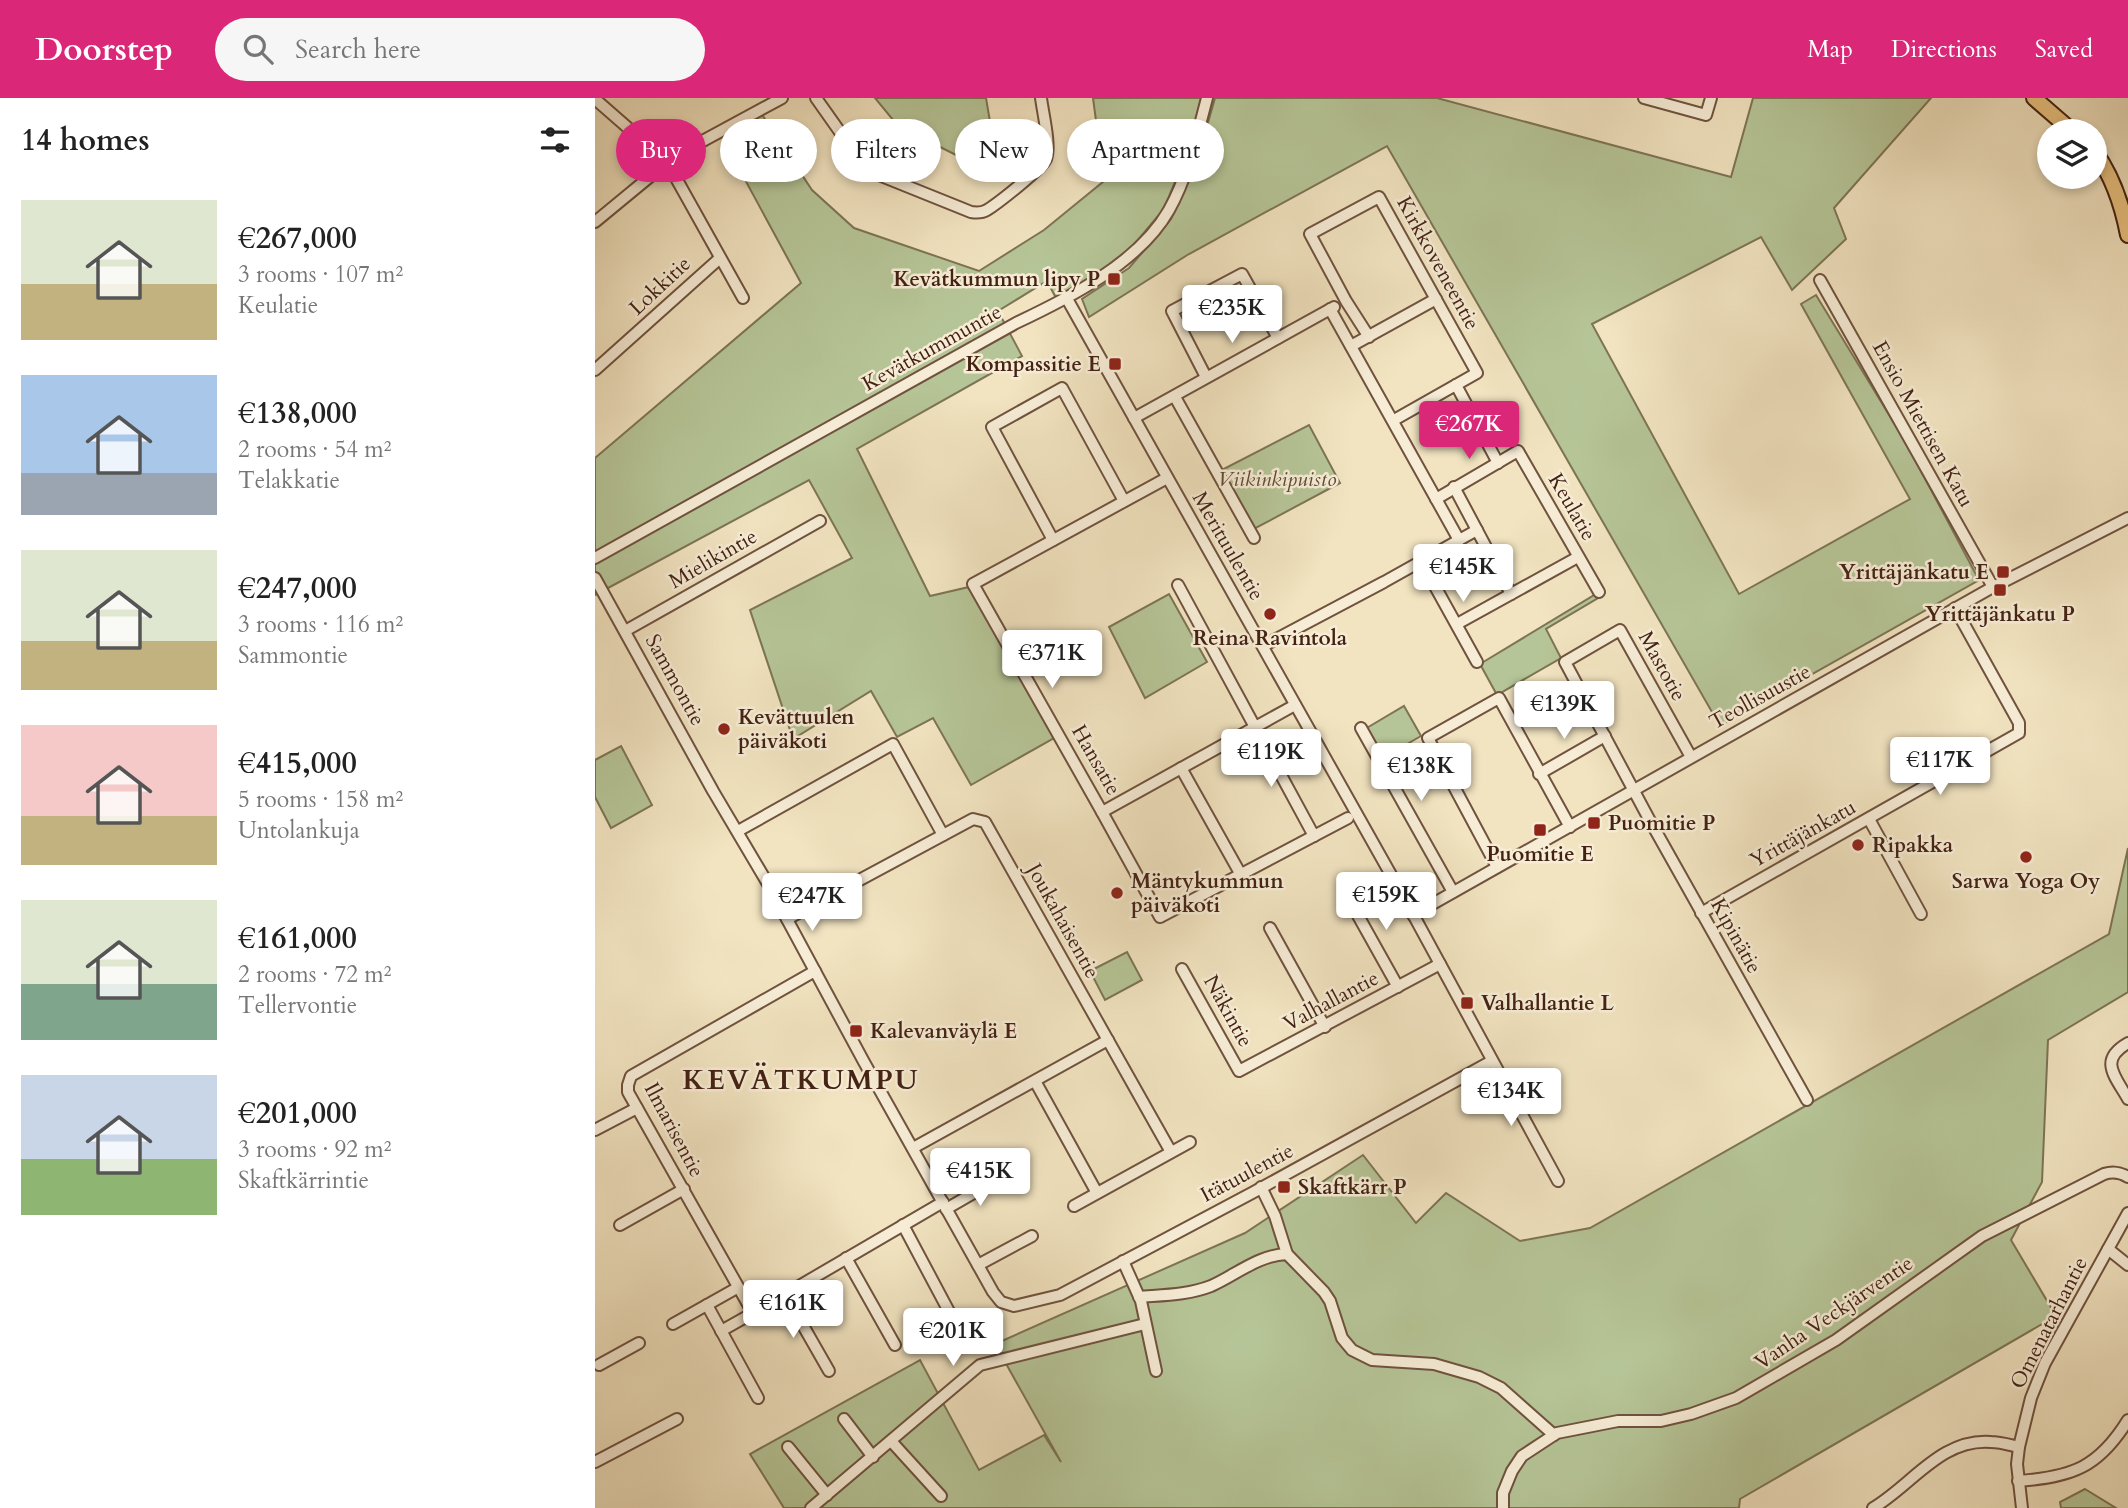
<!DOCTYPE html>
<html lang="en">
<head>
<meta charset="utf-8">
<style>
	body { margin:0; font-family:Cardo,serif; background:#f6f6f6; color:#222; height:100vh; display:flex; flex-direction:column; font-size:26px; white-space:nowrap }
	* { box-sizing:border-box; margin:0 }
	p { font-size:23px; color:#767676 }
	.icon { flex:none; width:38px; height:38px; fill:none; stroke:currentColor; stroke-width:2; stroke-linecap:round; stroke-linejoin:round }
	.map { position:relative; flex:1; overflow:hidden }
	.side { display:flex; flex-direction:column; background:#fff; width:595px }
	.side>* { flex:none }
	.hud { position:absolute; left:21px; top:21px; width:665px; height:63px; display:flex; gap:14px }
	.tools { position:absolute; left:1442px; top:21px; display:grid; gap:14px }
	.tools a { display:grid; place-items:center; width:70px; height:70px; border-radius:50%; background:#fff; box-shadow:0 4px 10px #0003; font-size:35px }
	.price { position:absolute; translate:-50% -60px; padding:0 16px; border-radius:7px; background:#fff; color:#222; font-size:23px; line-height:46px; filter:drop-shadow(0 2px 4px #0008) }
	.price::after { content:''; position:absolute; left:50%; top:42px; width:21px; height:16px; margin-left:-10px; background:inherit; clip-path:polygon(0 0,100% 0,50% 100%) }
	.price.selected { background:#db2777; color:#fff }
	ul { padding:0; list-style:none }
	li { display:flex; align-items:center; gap:21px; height:175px; padding:0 21px }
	li span { display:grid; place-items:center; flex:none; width:196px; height:140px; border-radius:0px; color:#555 }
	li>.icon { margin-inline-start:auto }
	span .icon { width:84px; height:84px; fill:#fffc; stroke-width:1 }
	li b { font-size:30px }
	h2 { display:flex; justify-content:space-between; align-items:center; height:84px; padding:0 21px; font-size:30px }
	.tag { padding:0 24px; border-radius:32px; background:#fff; box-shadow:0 4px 10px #0003; font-size:24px; line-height:63px }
	.tag.selected { background:#db2777; color:#fff }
	header { display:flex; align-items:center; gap:42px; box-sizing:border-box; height:98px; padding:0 35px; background:#db2777; color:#fff }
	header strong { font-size:33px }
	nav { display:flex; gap:38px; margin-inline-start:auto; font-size:24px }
	.search { width:490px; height:63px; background:#f6f6f6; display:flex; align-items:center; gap:18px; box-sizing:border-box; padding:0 24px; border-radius:38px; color:#767676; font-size:26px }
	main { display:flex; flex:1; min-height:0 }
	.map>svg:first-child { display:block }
</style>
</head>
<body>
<header>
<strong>Doorstep</strong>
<div class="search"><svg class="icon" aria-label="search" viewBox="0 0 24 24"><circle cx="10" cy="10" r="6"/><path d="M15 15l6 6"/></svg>Search here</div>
<nav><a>Map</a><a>Directions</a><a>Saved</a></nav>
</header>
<main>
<section class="side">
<h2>14 homes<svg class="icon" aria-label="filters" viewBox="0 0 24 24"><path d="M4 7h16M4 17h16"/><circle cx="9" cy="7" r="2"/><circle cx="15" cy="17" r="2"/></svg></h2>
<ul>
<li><span style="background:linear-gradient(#dfe7d0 60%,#c2b280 0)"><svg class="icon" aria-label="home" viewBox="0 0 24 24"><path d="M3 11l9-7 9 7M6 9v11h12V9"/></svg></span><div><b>€267,000</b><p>3 rooms · 107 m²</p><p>Keulatie</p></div></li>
<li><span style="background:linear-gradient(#a9c7e8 70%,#9aa5b1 0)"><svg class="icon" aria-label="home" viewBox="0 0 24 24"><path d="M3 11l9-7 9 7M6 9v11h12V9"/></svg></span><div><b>€138,000</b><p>2 rooms · 54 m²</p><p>Telakkatie</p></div></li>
<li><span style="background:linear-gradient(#dfe7d0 65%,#c2b280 0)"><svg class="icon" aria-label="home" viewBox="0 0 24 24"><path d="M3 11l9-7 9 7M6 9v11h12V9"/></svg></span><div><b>€247,000</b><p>3 rooms · 116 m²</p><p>Sammontie</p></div></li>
<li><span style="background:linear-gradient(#f6c9c9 65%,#c2b280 0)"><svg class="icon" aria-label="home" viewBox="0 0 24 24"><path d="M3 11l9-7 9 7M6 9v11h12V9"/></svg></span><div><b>€415,000</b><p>5 rooms · 158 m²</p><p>Untolankuja</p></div></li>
<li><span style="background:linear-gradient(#dfe7d0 60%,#7fa58c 0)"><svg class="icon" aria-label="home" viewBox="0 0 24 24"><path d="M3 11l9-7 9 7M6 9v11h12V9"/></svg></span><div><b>€161,000</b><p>2 rooms · 72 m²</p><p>Tellervontie</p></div></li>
<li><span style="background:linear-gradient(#c9d6e8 60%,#8fb573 0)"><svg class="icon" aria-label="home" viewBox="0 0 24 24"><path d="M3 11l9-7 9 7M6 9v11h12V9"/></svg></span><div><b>€201,000</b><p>3 rooms · 92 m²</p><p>Skaftkärrintie</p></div></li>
</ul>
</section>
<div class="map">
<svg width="1533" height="1410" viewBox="0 0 1533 1410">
	<rect width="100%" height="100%" fill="#f2e4c1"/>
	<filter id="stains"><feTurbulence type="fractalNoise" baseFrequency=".00286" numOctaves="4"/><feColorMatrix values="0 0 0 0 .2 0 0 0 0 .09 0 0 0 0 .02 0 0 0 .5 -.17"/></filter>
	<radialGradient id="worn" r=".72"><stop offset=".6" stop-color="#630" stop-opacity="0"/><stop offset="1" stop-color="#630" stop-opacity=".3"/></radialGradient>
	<g fill="#b6c597" stroke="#7d7455" stroke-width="2">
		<path d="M280,0H391L398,41L371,62L303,28Z"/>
		<path d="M498,0H607L591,57L569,111L525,163L475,195L461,200L452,183L403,213L427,258L262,351L335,498L374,489L459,640L376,687L338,620L302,639L276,593L198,641L155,512L257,460L214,382L0,497V360L206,185L122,30L162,9L217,92L259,130L384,173L449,132L509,83Z"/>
		<path d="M620,0H842L1136,79L1158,0H1336L1239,110L1251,141L1197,192L1166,139L997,226L1144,496L1315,401L1206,206L1221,197L1310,343L1384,482L1125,628L792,48L594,156L494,219L487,201L534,170L576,121L601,67Z"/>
		<path d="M714,327L745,385L655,433L621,375Z"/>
		<path d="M574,496L612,564L550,600L514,529Z"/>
		<path d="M1001,496L1003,500L951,531L966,560L902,597L885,566Z"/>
		<path d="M809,608L826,638L786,661L770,631Z"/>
		<path d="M26,648L57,707L16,730L0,699V662Z"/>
		<path d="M1533,750V894L1453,942L1447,1084L1416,1142L1461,1218L1145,1401L1144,1410H189L155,1356L325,1262L384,1372L449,1337L466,1364L400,1246L650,1135L768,1057L821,1125L851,1095L925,1143L995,1130L1514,836Z"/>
		<path d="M532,854L547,882L510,902L495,873Z"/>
		<path d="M1490,1391L1521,1410H1466L1465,1404Z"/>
	</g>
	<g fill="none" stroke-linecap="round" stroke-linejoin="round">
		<defs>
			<g id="minor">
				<path d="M221,0L269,68L279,75L376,114C382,115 387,115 392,112C402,106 448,70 451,61C456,47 448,16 446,0"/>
				<path d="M1049,0L1111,17L1116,0"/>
				<path d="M0,1L72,64L148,200"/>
				<path d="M0,124L80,58L187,0"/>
				<path d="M1225,182L1398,489"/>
				<path d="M471,199L813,807L963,1083"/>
				<path d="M735,211L864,442"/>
				<path d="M774,239L751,203L715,136L784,99L882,275L799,322"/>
				<path d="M756,248L841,201"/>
				<path d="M0,272L125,160"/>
				<path d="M611,279L577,213L647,176L683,240"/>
				<path d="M861,287L903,365"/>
				<path d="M580,299L659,440"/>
				<path d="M539,320L739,209"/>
				<path d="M572,380L378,486L507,714L700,607"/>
				<path d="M859,389L916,496"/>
				<path d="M841,401L923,353L1004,494"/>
				<path d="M458,442L397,329L467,290L529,403"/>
				<path d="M0,460L421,225C474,200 544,165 574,112C593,78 602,38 612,0"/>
				<path d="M826,463L882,564"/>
				<path d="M0,480L118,693L173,786L269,964L398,1194L406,1204L419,1208L465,1197L657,1095L897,963"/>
				<path d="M583,487L719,738"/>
				<path d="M862,526L983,459"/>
				<path d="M30,533L225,423"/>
				<path d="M668,548L789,484L882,432"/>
				<path d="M766,630L858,794"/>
				<path d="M1096,659L1025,532L970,564L1054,721L1212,1002"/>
				<path d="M586,670L650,784"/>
				<path d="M944,676L1010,638"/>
				<path d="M507,714L565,819L753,720"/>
				<path d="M1274,721L1326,816"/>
				<path d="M143,733L298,646L348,737"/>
				<path d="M902,769L833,640L904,600L975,729"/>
				<path d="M751,796L803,889"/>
				<path d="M1106,815L1424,635V625L1360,510"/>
				<path d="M818,817L1398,489L1533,420"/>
				<path d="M192,821L378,721L390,724L576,1054"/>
				<path d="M675,830L730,929"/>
				<path d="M587,871L644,973L845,866"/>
				<path d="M220,873L36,978L33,987V994L158,1215L348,1104"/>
				<path d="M1533,945C1503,962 1520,978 1533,1001"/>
				<path d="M440,983L502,1095"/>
				<path d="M0,1032L42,1010"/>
				<path d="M318,1050L513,942"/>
				<path d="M666,1089L680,1118L692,1156L729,1194L735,1203L747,1240L757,1252L777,1262L839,1266L884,1279L906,1290L959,1337"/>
				<path d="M479,1108L595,1044"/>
				<path d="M351,1111L403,1081"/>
				<path d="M25,1127L89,1091"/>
				<path d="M308,1127L358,1221"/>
				<path d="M1513,1151L1533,1167"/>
				<path d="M251,1160L300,1247"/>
				<path d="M528,1163L546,1203L561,1273"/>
				<path d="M383,1167L437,1138"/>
				<path d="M190,1196L234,1273"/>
				<path d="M544,1199C568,1197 593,1197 616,1188C641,1177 663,1157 692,1156"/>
				<path d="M112,1207L163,1300"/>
				<path d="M78,1226L142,1190"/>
				<path d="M126,1233L158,1215"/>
				<path d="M4,1267L44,1245"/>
				<path d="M249,1321L278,1359"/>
				<path d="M296,1343L346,1398"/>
				<path d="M193,1349L232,1397"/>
				<path d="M0,1364L82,1321"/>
				<path d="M1423,1383C1478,1379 1504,1369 1533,1322"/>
				<path d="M216,1410L385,1267L550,1226"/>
				<path d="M908,1410V1395L917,1373L927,1358L962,1335L1023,1323H1066L1096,1316L1141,1300L1241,1242L1387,1138L1509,1076C1518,1073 1525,1074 1533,1079"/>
				<path d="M1278,1410C1317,1387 1346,1340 1396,1344C1405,1344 1415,1347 1424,1349"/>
				<path d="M1427,1410L1422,1366L1424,1349L1436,1300L1450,1265L1533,1115"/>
			</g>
			<g id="major">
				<path d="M1439,0L1477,33"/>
				<path d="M1500,54C1518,79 1527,106 1533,137"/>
			</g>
		</defs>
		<use href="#minor" stroke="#70523e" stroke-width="14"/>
		<use href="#major" stroke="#442213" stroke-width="18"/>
		<use href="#minor" stroke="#f7edd7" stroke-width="10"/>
		<use href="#major" stroke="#e9c280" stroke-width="14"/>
	</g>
	<g fill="#8f2418" stroke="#f7edd7" stroke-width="2.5">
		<rect x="512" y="174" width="14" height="14" rx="3.5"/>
		<rect x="513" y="259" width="14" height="14" rx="3.5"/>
		<rect x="1401" y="467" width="14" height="14" rx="3.5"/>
		<rect x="1398" y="485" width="14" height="14" rx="3.5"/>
		<circle cx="675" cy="516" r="7"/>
		<circle cx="129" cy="631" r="7"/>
		<rect x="992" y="718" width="14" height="14" rx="3.5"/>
		<rect x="938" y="725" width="14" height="14" rx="3.5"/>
		<circle cx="1263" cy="747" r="7"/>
		<circle cx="1431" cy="759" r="7"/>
		<circle cx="522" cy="795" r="7"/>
		<rect x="865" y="898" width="14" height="14" rx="3.5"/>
		<rect x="254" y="926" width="14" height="14" rx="3.5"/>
		<rect x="682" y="1082" width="14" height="14" rx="3.5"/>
	</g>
	<g text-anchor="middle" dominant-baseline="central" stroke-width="5" stroke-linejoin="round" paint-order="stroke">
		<g font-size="21" fill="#442213" stroke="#f7edd7">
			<text transform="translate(843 165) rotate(61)">Kirkkoveneentie</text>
			<text transform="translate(65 188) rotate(-43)">Lokkitie</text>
			<text transform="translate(337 250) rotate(-29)">Kevätkummuntie</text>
			<text transform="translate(1328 326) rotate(61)">Ensio Miettisen Katu</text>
			<text transform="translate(977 409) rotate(60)">Keulatie</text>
			<text transform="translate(633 448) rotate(60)">Merituulentie</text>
			<text transform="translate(118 461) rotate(-30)">Mielikintie</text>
			<text transform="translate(1067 568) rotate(61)">Mastotie</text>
			<text transform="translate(80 582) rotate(61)">Sammontie</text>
			<text transform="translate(1165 599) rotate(-29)">Teollisuustie</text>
			<text transform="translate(501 662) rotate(60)">Hansatie</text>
			<text transform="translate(1208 736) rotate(-29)">Yrittäjänkatu</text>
			<text transform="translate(468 823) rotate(61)">Joukahaisentie</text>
			<text transform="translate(1141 838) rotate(61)">Kipinätie</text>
			<text transform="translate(736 903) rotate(-28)">Valhallantie</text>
			<text transform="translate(633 913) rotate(61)">Näkintie</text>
			<text transform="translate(79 1032) rotate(62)">Ilmarisentie</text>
			<text transform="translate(652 1075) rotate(-28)">Itätuulentie</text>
			<text transform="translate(1239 1215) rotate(-34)">Vanha Veckjärventie</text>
			<text transform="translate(1454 1225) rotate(-63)">Omenatarhantie</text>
		</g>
		<g font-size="21" font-weight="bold" fill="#442213" stroke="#f7edd7" text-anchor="start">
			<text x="505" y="181" text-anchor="end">Kevätkummun lipy P</text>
			<text x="506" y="266" text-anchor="end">Kompassitie E</text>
			<text x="1394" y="474" text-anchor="end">Yrittäjänkatu E</text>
			<text x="1405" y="516" text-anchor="middle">Yrittäjänkatu P</text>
			<text x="675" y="540" text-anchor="middle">Reina Ravintola</text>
			<text x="143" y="619">Kevättuulen<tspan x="143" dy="24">päiväkoti</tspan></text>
			<text x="1013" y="725">Puomitie P</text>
			<text x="1277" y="747">Ripakka</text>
			<text x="945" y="756" text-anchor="middle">Puomitie E</text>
			<text x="536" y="783">Mäntykummun<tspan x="536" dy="24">päiväkoti</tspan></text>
			<text x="1431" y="783" text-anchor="middle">Sarwa Yoga Oy</text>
			<text x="886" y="905">Valhallantie L</text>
			<text x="275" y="933">Kalevanväylä E</text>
			<text x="703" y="1089">Skaftkärr P</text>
		</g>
		<g font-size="21" font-style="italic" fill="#604b34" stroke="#f7edd7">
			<text x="682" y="381">Viikinkipuisto</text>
		</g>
		<g font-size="28" font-weight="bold" letter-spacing="2" fill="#442213" stroke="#f7edd7">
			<text x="206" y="982">KEVÄTKUMPU</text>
		</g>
	</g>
	<rect width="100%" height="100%" filter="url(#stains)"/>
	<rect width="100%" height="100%" fill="url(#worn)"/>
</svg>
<div class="tools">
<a><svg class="icon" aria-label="layers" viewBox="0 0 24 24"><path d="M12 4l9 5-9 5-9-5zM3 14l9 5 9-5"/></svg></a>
</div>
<b class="price" style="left:637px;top:247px">€235K</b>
<b class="price selected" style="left:874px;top:363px">€267K</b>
<b class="price" style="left:868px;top:506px">€145K</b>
<b class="price" style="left:457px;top:592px">€371K</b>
<b class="price" style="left:969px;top:643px">€139K</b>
<b class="price" style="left:676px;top:691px">€119K</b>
<b class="price" style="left:1345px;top:699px">€117K</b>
<b class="price" style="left:826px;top:705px">€138K</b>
<b class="price" style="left:791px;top:834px">€159K</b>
<b class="price" style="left:217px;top:835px">€247K</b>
<b class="price" style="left:916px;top:1030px">€134K</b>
<b class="price" style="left:385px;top:1110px">€415K</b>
<b class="price" style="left:198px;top:1242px">€161K</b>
<b class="price" style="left:358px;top:1270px">€201K</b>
<div class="hud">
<a class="tag selected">Buy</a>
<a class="tag">Rent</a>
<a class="tag">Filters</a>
<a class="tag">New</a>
<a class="tag">Apartment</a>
</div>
</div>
</main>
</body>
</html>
